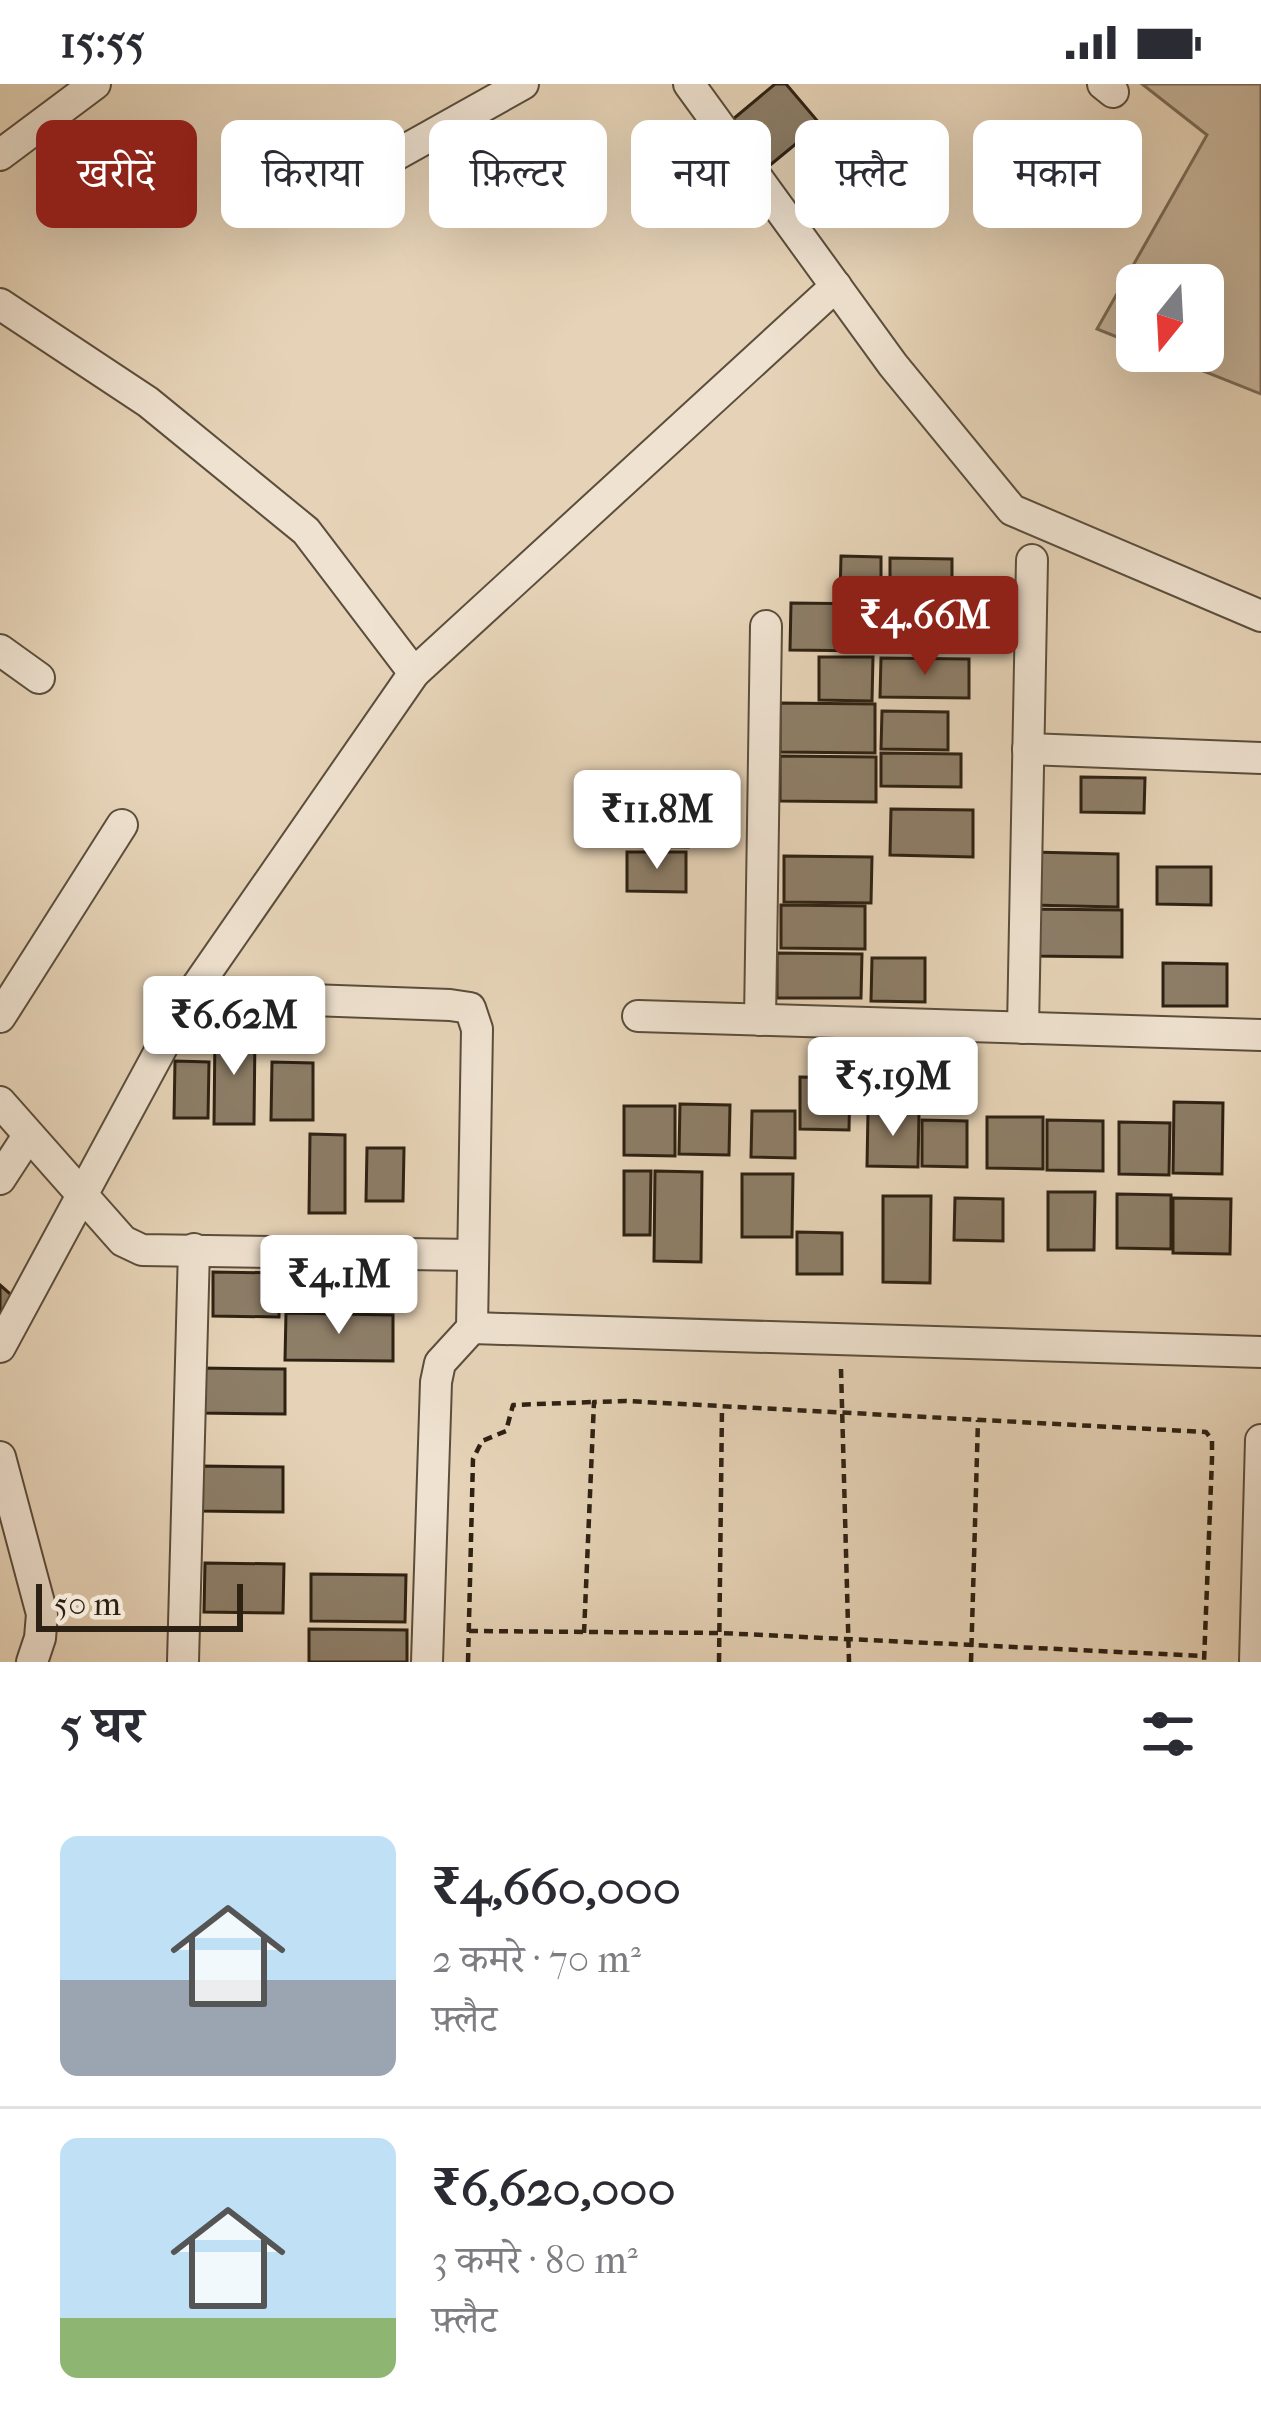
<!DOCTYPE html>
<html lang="hi">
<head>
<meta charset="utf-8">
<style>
	body { margin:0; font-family:"IM FELL French Canon","Noto Serif Devanagari",serif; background:#f7f7f7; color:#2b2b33; height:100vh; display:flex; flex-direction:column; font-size:45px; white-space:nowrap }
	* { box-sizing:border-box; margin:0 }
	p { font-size:39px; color:#7c7c81 }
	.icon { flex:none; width:66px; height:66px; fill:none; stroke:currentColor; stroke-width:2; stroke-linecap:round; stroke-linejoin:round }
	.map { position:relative; height:1578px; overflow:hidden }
	.side { display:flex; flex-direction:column; background:#fff; flex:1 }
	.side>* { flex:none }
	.hud { position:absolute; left:36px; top:36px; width:1191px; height:108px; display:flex; gap:24px }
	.needle { width:78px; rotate:198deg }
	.tools { position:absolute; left:1116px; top:180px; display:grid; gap:24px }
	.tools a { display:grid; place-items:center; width:108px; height:108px; border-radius:18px; background:#fff; box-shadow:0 12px 48px #0002; font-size:60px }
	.scale { position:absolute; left:36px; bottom:30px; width:207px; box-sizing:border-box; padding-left:12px; border:6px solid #2d2113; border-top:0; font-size:33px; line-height:42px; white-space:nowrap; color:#2d2113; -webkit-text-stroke:9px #efe2d0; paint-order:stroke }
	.price { position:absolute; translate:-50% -102px; padding:0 27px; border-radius:12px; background:#fff; color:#222; font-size:39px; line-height:78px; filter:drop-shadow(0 3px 6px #0008) }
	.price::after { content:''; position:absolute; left:50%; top:72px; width:36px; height:27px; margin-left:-18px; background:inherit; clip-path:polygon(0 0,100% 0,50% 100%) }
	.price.on { background:#8f2418; color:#fff }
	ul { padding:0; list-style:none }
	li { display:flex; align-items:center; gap:36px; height:300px; padding:0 60px }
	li+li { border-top:3px solid #e1e1e2 }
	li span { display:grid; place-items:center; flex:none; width:336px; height:240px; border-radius:18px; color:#555 }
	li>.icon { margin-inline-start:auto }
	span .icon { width:144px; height:144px; fill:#fffc; stroke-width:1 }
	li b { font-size:51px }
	h2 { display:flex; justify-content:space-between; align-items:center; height:144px; padding:0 60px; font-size:51px }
	.pill { padding:0 42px; border-radius:18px; background:#fff; box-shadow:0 12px 48px #0002; font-size:42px; line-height:108px }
	.pill.on { background:#8f2418; color:#fff }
	.status { display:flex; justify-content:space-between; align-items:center; height:84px; padding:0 60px; background:#fff; direction:ltr }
	.status svg { height:33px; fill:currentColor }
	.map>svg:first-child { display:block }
</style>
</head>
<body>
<div class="status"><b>15:55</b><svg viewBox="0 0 49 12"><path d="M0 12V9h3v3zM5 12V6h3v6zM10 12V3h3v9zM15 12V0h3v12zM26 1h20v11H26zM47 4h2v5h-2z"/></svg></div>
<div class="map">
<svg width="1261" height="1578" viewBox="0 0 1261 1578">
	<rect width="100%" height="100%" fill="#e6d3b7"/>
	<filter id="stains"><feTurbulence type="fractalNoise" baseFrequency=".00167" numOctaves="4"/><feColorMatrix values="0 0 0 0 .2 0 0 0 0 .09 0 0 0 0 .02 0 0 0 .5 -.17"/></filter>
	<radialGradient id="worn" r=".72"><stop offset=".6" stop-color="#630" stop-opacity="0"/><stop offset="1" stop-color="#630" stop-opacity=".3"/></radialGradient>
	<path fill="#c7b59b" stroke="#7a6b57" stroke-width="3" d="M1142,0H1261V310L1153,267H1203V201H1137V261L1097,245L1207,51Z"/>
	<g fill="#8d7e68" stroke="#2d2113" stroke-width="3">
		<path d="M775,0H786L820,40L758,91L720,46Z"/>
		<path d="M841,472L881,473V513H840Z"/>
		<path d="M890,474L952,475V515L890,514Z"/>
		<path d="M791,519L875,520V567L790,566Z"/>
		<path d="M819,573H873L872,617L819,616Z"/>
		<path d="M881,574L969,575V614L880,613Z"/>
		<path d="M780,619L875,620V669L780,668Z"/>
		<path d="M882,627L948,628V666L881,665Z"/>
		<path d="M881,669L961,670V703L881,702Z"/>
		<path d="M780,672L876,673V718L780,717Z"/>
		<path d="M1081,693L1145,694L1144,729L1081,728Z"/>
		<path d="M629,722L689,723L688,763L628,762Z"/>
		<path d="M891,725L973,726V773L890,771Z"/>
		<path d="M627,768H686V808L627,807Z"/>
		<path d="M1030,768L1118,770V823L1030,821Z"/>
		<path d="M784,772L872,773L871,819L784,818Z"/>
		<path d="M1157,783H1211V821L1157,820Z"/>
		<path d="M781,821L865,822V865L781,864Z"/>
		<path d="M1030,825L1122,826V873L1030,872Z"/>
		<path d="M777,869L862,870L861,914H777Z"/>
		<path d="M872,874H925V918L871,917Z"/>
		<path d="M1163,879L1227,880V922H1163Z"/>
		<path d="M215,949H255L254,1040H214Z"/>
		<path d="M175,977L209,978L208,1034H174Z"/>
		<path d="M272,978L313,979V1036H271Z"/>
		<path d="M800,993L850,994L849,1046L800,1045Z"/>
		<path d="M1174,1018L1223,1019L1222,1090L1173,1089Z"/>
		<path d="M680,1020L730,1021L729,1071L679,1070Z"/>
		<path d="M624,1022H675V1072L624,1071Z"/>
		<path d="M752,1027H795V1074L751,1073Z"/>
		<path d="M868,1028H919L918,1083L867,1082Z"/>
		<path d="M987,1033H1043V1085L987,1084Z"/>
		<path d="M922,1036L967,1037V1083L922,1082Z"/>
		<path d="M1047,1036L1103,1037V1087L1047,1086Z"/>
		<path d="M1119,1038L1170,1039L1169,1091L1119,1090Z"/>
		<path d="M310,1050L345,1051V1129H309Z"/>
		<path d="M367,1064H404L403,1117H366Z"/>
		<path d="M624,1087H651L650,1151H624Z"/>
		<path d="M655,1087L702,1088L701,1178L654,1177Z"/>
		<path d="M742,1090H793L792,1153H742Z"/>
		<path d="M1048,1108H1095L1094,1166H1048Z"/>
		<path d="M1117,1110L1171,1111V1165L1117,1164Z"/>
		<path d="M883,1112H931L930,1199L883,1198Z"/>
		<path d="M955,1114L1003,1115V1157L954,1156Z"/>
		<path d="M1173,1114L1231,1115L1230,1170L1173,1169Z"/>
		<path d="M797,1148L842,1149V1190H797Z"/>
		<path d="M213,1188L280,1189L279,1233L213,1232Z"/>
		<path d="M0,1201L16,1215L0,1232Z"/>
		<path d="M286,1229L393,1231V1277L285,1276Z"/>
		<path d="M198,1284L285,1285V1330L198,1329Z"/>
		<path d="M201,1382L283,1383V1428L200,1427Z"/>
		<path d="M205,1479L284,1480L283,1529L204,1528Z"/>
		<path d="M311,1490L406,1491L405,1538L311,1537Z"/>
		<path d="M309,1545L407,1546V1578H309Z"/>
	</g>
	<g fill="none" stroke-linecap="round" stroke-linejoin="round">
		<defs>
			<g id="minor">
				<path d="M689,0L893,281L1012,426L1261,532"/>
				<path d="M1103,0L1113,8"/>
				<path d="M0,71L95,0"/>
				<path d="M360,91L523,0"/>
				<path d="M0,220L148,318L306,447L414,589"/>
				<path d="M0,566L39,594"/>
				<path d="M1028,665L1261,674"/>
				<path d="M229,913L450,921L470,924L477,945L472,1244L440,1279L436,1298L427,1578"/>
				<path d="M638,932L1261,951"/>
				<path d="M0,933L122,741"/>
				<path d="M760,936L766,542"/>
				<path d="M1023,944L1032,476"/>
				<path d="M0,1018L123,1157L142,1166L473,1171"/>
				<path d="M0,1095L28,1052"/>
				<path d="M472,1244L1261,1268"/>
				<path d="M0,1263L188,915L414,589L836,202"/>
				<path d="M0,1373L42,1530L40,1554L32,1578"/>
				<path d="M183,1578L194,1165"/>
				<path d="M1255,1578L1261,1356"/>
			</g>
		</defs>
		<use href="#minor" stroke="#5b4e3c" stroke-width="34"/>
		<g stroke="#2d2113" stroke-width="4.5" stroke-dasharray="9 6" stroke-linecap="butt">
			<path d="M841,1285L849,1578"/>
			<path d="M469,1547L720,1549L1204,1572"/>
			<path d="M584,1549L594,1318L626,1317L1206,1348L1212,1356V1375L1204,1578"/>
			<path d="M468,1578L473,1375L482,1357L506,1347L513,1321L594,1318"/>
			<path d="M719,1578L722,1323"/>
			<path d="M971,1578L978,1336"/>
		</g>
		<use href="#minor" stroke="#efe2d0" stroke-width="30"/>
	</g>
	<rect width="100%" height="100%" filter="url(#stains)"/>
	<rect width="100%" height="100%" fill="url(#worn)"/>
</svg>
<div class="tools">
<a><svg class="needle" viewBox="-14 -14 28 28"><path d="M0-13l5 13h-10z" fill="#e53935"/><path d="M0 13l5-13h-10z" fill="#7c7c81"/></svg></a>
</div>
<div class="scale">50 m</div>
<b class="price on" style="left:925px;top:594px">₹4.66M</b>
<b class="price" style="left:657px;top:788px">₹11.8M</b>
<b class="price" style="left:234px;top:994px">₹6.62M</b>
<b class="price" style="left:893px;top:1055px">₹5.19M</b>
<b class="price" style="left:339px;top:1253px">₹4.1M</b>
<div class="hud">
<a class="pill on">खरीदें</a>
<a class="pill">किराया</a>
<a class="pill">फ़िल्टर</a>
<a class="pill">नया</a>
<a class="pill">फ़्लैट</a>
<a class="pill">मकान</a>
</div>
</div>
<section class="side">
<h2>5 घर<svg class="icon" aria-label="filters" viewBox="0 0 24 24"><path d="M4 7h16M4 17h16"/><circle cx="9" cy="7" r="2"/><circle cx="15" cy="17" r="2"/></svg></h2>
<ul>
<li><span style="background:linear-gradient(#bfe0f5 60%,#9aa5b1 0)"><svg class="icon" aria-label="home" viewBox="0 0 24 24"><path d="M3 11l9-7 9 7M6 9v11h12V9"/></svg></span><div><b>₹4,660,000</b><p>2 कमरे · 70 m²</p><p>फ़्लैट</p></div></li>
<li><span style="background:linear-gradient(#bfe0f5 75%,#8fb573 0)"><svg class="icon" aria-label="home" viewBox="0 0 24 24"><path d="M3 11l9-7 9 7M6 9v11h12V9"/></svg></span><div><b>₹6,620,000</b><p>3 कमरे · 80 m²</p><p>फ़्लैट</p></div></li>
</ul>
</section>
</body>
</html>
